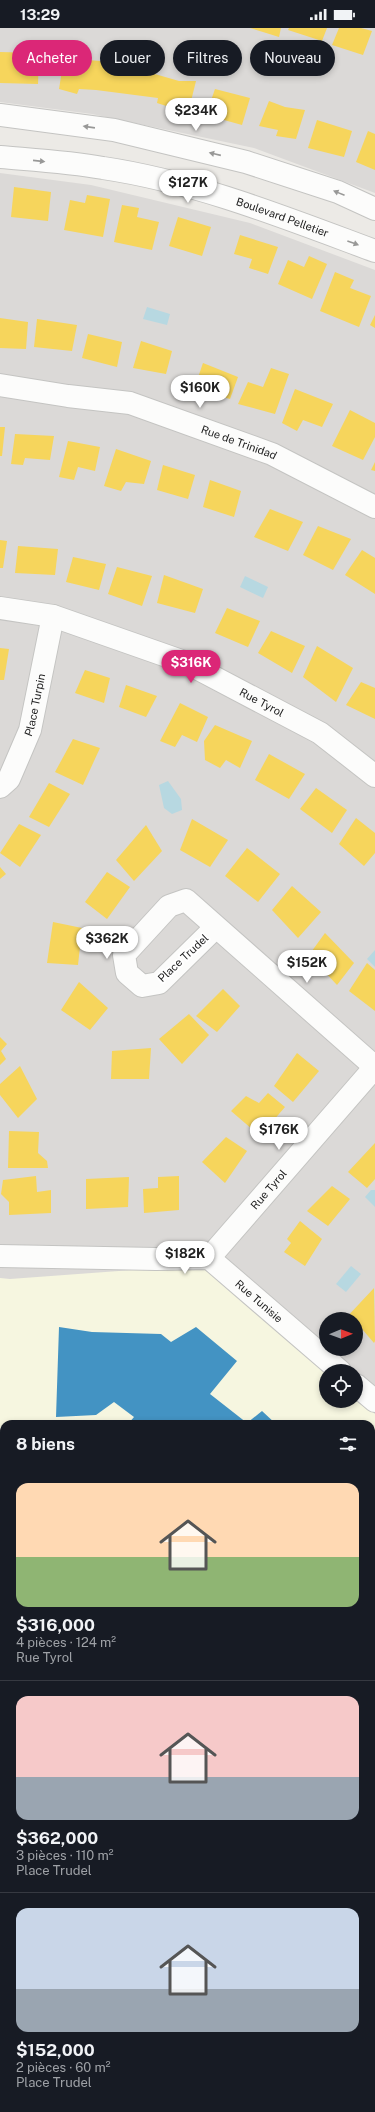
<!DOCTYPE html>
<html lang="fr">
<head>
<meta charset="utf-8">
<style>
	body { margin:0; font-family:"Public Sans",sans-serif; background:#242831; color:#f1f3f6; height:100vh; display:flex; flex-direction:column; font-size:15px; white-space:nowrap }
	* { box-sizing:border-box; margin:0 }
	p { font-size:13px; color:#9ea1a6 }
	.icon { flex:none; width:22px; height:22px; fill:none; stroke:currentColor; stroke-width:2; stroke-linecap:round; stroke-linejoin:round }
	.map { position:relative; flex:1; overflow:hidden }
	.side { position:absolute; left:0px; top:1392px; width:375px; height:692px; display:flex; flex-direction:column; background:#171b24; border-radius:12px 12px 0 0; box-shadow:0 2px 6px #0003 }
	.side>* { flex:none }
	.top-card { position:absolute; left:12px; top:12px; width:351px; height:36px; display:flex; gap:8px }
	.needle { width:26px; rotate:89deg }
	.buttons { position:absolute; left:319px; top:1284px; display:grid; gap:8px }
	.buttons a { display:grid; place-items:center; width:44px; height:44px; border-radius:50%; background:#171b24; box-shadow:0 2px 6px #0003; font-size:20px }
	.price { position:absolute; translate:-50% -34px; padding:0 9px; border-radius:14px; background:#fff; color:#222; font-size:13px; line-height:26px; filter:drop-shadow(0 1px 2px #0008) }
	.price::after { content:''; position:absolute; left:50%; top:24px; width:12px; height:9px; margin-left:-6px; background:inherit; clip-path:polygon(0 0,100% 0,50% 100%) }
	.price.on { background:#db2777; color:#fff }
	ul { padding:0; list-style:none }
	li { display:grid; align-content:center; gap:8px; height:212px; padding:0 16px }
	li+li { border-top:1px solid #363941 }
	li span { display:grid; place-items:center; height:124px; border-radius:12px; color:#555 }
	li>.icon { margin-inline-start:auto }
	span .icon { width:72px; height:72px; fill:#fffc; stroke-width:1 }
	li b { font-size:17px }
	h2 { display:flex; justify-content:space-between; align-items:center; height:48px; padding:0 16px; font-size:17px }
	.pill { padding:0 14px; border-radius:18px; background:#171b24; box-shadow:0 2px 6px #0003; font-size:14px; line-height:36px }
	.pill.on { background:#db2777; color:#fff }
	.status { display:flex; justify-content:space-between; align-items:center; height:28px; padding:0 20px; background:#171b24; direction:ltr }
	.status svg { height:11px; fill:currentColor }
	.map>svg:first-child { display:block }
</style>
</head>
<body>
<div class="status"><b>13:29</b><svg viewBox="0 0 49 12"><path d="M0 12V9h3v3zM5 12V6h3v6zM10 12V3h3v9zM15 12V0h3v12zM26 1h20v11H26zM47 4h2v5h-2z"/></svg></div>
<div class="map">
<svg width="375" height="2084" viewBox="0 0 375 2084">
	<rect width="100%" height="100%" fill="#eceae6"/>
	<g fill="#dbd9d7" fill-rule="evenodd">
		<path d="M0,0H375V165L254,120L92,86L0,74Z"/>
		<path d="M0,145L91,157L250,195L375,242V2084H0ZM326,1291H356V1321H326ZM326,1343H356V1373H326ZM4,1396H371V2080H4Z"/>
	</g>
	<path fill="#f6f6e0" d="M214,1236L326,1343V1373H356V1368L375,1386V1596L371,1601V1396H4V1479H0V1250L10,1251Z"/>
	<g fill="#dad9d7">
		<path d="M0,1400L4,1401V1465H0Z"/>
		<path d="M371,1448L375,1452V1504L371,1510Z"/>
		<path d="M371,2034H375V2084H352V2080H371Z"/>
		<rect x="188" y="2080" width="150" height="4"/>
	</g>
	<path fill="#d2f4d2" d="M375,1596V1920H371V1601Z"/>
	<path fill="#aee6cf" d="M375,1627V1819L371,1817V1631Z"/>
	<g fill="#b7d8e1">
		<path d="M147,279L170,286L167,297L143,291Z"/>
		<path d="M245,548L268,559L263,570L240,559Z"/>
		<path d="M168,753L181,771L182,782L172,786L164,780L159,757Z"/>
		<path d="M375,922V939L367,931Z"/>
		<path d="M371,1162H375V1179L365,1169Z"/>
		<path d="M351,1238L361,1246L346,1264L336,1256Z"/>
	</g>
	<g fill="#f6d55c">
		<path d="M250,0H281L279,9Z"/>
		<path d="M289,0H327L322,13L288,2Z"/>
		<path d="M339,0H361L372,3L363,27L332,17Z"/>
		<path d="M0,24L39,25L38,56L0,55Z"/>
		<path d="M64,30L100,33L134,40L179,53H196L188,85L157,75L158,70L96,62L79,61L77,66L59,61Z"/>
		<path d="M215,61L250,70L242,97L206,87Z"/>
		<path d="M269,73L285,79L305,82L296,111L276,108L278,102L259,98Z"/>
		<path d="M317,92L352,103L344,129L308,120Z"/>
		<path d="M368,103L375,106V142L356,134Z"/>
		<path d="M14,159L51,164L48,193L11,189Z"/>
		<path d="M87,167L110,171L103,209L64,202L70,172L85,175Z"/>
		<path d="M122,177L139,180L137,189L159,194L152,222L114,214Z"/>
		<path d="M178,189L211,199L202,228L169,218Z"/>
		<path d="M240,207L278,219L268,246L249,240L252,231L234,226Z"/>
		<path d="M309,228L327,236L312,271L278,256L288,232L304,239Z"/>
		<path d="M335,244L354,252L350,260L371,268L359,299L320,283Z"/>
		<path d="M375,287V300L370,297Z"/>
		<path d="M0,290L28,294L26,321L0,320Z"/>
		<path d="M37,291L77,297L72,323L34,319Z"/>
		<path d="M88,306L122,314L117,339L82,330Z"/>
		<path d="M141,313L172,323L166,346L133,340Z"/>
		<path d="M203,335L238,349L230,371L194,361Z"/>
		<path d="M271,340L289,346L275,386L238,376L248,354L263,359Z"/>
		<path d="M295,361L333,376L322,399L303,392L297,403L282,395Z"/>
		<path d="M350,382L375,395V409L363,432L332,418Z"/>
		<path d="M0,399H5L2,428H0Z"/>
		<path d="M15,406L54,408L50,432L25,430L23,437L11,436Z"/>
		<path d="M68,413L100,419L95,443L78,439L74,452L59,449Z"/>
		<path d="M116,421L151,433L144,456L126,454L121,463L104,458Z"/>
		<path d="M375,434V443L371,442Z"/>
		<path d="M163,437L195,447L188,471L157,462Z"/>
		<path d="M210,452L241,463L234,489L203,479Z"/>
		<path d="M270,481L303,494L288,523L254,509Z"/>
		<path d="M318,498L351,511L333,542L303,527Z"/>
		<path d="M0,512L7,513L3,540H0Z"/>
		<path d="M18,518L58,521L55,547L15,545Z"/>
		<path d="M362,522L375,530V566L345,547Z"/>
		<path d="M73,529L106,536L99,562L66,554Z"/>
		<path d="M117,539L152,548L142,578L108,566Z"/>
		<path d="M164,547L203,561L195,585L157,575Z"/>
		<path d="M227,580L260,593L248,619L215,605Z"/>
		<path d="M271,603L305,618L292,645L258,625Z"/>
		<path d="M317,618L353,640L336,674L303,649Z"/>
		<path d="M0,620L9,621L4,652H0Z"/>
		<path d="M85,642L110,650L104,675L75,665Z"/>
		<path d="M361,654L375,660V691L346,677Z"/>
		<path d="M126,657L157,668L146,689L119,679Z"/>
		<path d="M180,675L208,689L197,714L182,707L175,719L160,713Z"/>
		<path d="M215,697L252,713L240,740L226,732L220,740L205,732L204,713Z"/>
		<path d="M73,711L100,720L83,757L55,744Z"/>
		<path d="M269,726L305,746L289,771L255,752Z"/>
		<path d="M49,755L70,766L49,799L29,789Z"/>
		<path d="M316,760L347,782L332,805L300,781Z"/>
		<path d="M356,790L375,805V825L364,838L339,816Z"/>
		<path d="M192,791L228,812L210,839L180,822Z"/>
		<path d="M19,796L41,807L20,839L0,825Z"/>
		<path d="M146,797L162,823L134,853L116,832Z"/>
		<path d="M247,820L280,846L258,874L225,848Z"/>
		<path d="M0,839L6,846L0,851Z"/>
		<path d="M107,844L130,859L107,891L85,874Z"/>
		<path d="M292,858L321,884L298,910L272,882Z"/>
		<path d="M53,894L82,900L78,937L47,935Z"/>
		<path d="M325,905L354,935L337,957L309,927Z"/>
		<path d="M367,935L375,942V983L349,963Z"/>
		<path d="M79,954L108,980L90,1002L61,982Z"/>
		<path d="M223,961L240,978L217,1004L196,988Z"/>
		<path d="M189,986L209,1007L182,1036L159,1011Z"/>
		<path d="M0,1009L7,1016L1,1023L6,1031L0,1037Z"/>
		<path d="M151,1020L149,1051H111L112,1023Z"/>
		<path d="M297,1025L319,1043L293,1074L274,1058Z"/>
		<path d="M20,1038L37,1071L18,1090L0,1067V1056Z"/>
		<path d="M268,1065L285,1079L260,1108L231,1083L246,1068L259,1075Z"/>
		<path d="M9,1103L39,1104L38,1125L47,1133L48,1140H8Z"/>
		<path d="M226,1109L247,1123L225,1155L202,1134Z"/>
		<path d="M375,1115V1151L367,1160L348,1144Z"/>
		<path d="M36,1148L37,1164L51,1162V1185L9,1187V1174L1,1166L3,1152Z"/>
		<path d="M179,1148V1182L144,1185L143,1161L158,1160V1149Z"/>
		<path d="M129,1149L128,1179L86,1181V1151Z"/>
		<path d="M332,1158L350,1171L328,1198L307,1183Z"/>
		<path d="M300,1193L322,1211L305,1238L284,1224L291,1215L287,1211Z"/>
		<path d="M374,1260L375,1313L374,1315L362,1301L356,1307V1291H345Z"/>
		<path d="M1,1491H4V1528H2Z"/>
		<path d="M2,1537H4V1572H0Z"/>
		<path d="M4,1587V1624L0,1625V1588Z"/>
		<path d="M0,1637H4V1671L0,1672Z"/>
		<rect x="0" y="1682" width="4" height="36"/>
		<rect x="0" y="1732" width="4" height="31"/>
		<rect x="0" y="1778" width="4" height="38"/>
		<path d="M4,1829V1863H0V1830Z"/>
		<rect x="371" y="1976" width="4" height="43"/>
	</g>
	<path fill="#4393c3" d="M59,1299L92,1304L161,1306L171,1314L196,1299L237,1333L210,1366L247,1395L262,1383L276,1396H128L134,1389L114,1374L96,1387L56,1389Z"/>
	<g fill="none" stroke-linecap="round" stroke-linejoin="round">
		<defs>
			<g id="minor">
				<path d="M0,87L114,102L246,134L338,164L375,181"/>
				<path id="s1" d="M0,129C34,132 69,134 103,140C197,154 286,190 375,223"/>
				<path id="s2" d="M0,357L68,368L130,375L272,426L375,479"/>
				<path id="s3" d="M0,580L53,588L187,635L320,705L375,748"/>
				<path id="s4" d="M0,759L9,751L30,702L53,588"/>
				<path d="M216,899L159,955L142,958L127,945L124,927L169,878L186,872L375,1039"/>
				<path id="s5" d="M0,1228L156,1231L209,1230L340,1343"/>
				<path id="s6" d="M209,1230L375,1039"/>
				<path d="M356,1357L375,1373"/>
				<path d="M0,1895H4"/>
				<path d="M136,2084V2080"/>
			</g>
		</defs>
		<use href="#minor" stroke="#c4c4c2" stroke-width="24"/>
		<use href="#minor" stroke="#fcfcfb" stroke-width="22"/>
	</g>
	<defs><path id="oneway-solid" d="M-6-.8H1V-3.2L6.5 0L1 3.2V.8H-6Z"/></defs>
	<g fill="#989897">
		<use href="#oneway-solid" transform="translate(89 99) rotate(-172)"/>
		<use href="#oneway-solid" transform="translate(215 126) rotate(-167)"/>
		<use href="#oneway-solid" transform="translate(39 133) rotate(6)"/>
		<use href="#oneway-solid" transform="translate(339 165) rotate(-158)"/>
		<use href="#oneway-solid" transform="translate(353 215) rotate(20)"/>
	</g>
	<g text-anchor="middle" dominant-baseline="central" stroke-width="4" stroke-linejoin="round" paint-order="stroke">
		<g font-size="11" fill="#1d1d1d" stroke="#fff">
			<text stroke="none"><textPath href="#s1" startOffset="290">Boulevard Pelletier</textPath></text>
			<text stroke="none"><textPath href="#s2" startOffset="247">Rue de Trinidad</textPath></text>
			<text stroke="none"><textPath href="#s3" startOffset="280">Rue Tyrol</textPath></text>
			<text stroke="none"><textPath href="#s4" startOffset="91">Place Turpin</textPath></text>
			<text transform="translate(183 930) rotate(-43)">Place Trudel</text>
			<text stroke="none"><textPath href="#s6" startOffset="91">Rue Tyrol</textPath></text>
			<text stroke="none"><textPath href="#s5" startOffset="275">Rue Tunisie</textPath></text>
		</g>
	</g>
</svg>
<div class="buttons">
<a><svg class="needle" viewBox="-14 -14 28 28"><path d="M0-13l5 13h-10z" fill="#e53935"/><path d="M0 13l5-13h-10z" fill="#9ea1a6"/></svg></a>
<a><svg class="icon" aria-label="locate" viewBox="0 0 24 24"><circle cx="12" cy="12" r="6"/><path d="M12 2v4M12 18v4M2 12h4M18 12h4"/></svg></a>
</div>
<b class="price" style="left:196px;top:104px">$234K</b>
<b class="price" style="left:188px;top:176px">$127K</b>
<b class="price" style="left:200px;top:381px">$160K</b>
<b class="price on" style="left:191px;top:656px">$316K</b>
<b class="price" style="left:107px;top:932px">$362K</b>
<b class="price" style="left:307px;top:956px">$152K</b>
<b class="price" style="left:279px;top:1123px">$176K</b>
<b class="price" style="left:185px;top:1247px">$182K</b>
<div class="top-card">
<a class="pill on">Acheter</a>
<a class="pill">Louer</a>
<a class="pill">Filtres</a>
<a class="pill">Nouveau</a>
</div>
<section class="side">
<h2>8 biens<svg class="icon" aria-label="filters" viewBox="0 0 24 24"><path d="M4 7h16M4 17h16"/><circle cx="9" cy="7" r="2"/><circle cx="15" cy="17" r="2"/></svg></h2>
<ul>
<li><span style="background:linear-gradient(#ffd9b3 60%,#8fb573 0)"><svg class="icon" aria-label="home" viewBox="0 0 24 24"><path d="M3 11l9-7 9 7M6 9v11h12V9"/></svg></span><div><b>$316,000</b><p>4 pièces · 124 m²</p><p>Rue Tyrol</p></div></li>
<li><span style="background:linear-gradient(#f6c9c9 65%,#9aa5b1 0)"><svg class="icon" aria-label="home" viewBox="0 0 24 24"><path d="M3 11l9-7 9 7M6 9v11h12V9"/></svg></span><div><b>$362,000</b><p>3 pièces · 110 m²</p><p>Place Trudel</p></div></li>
<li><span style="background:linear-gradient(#c9d6e8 65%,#9aa5b1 0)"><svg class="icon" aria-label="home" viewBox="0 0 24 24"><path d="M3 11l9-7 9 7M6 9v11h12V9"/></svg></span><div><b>$152,000</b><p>2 pièces · 60 m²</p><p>Place Trudel</p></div></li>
</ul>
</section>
</div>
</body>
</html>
